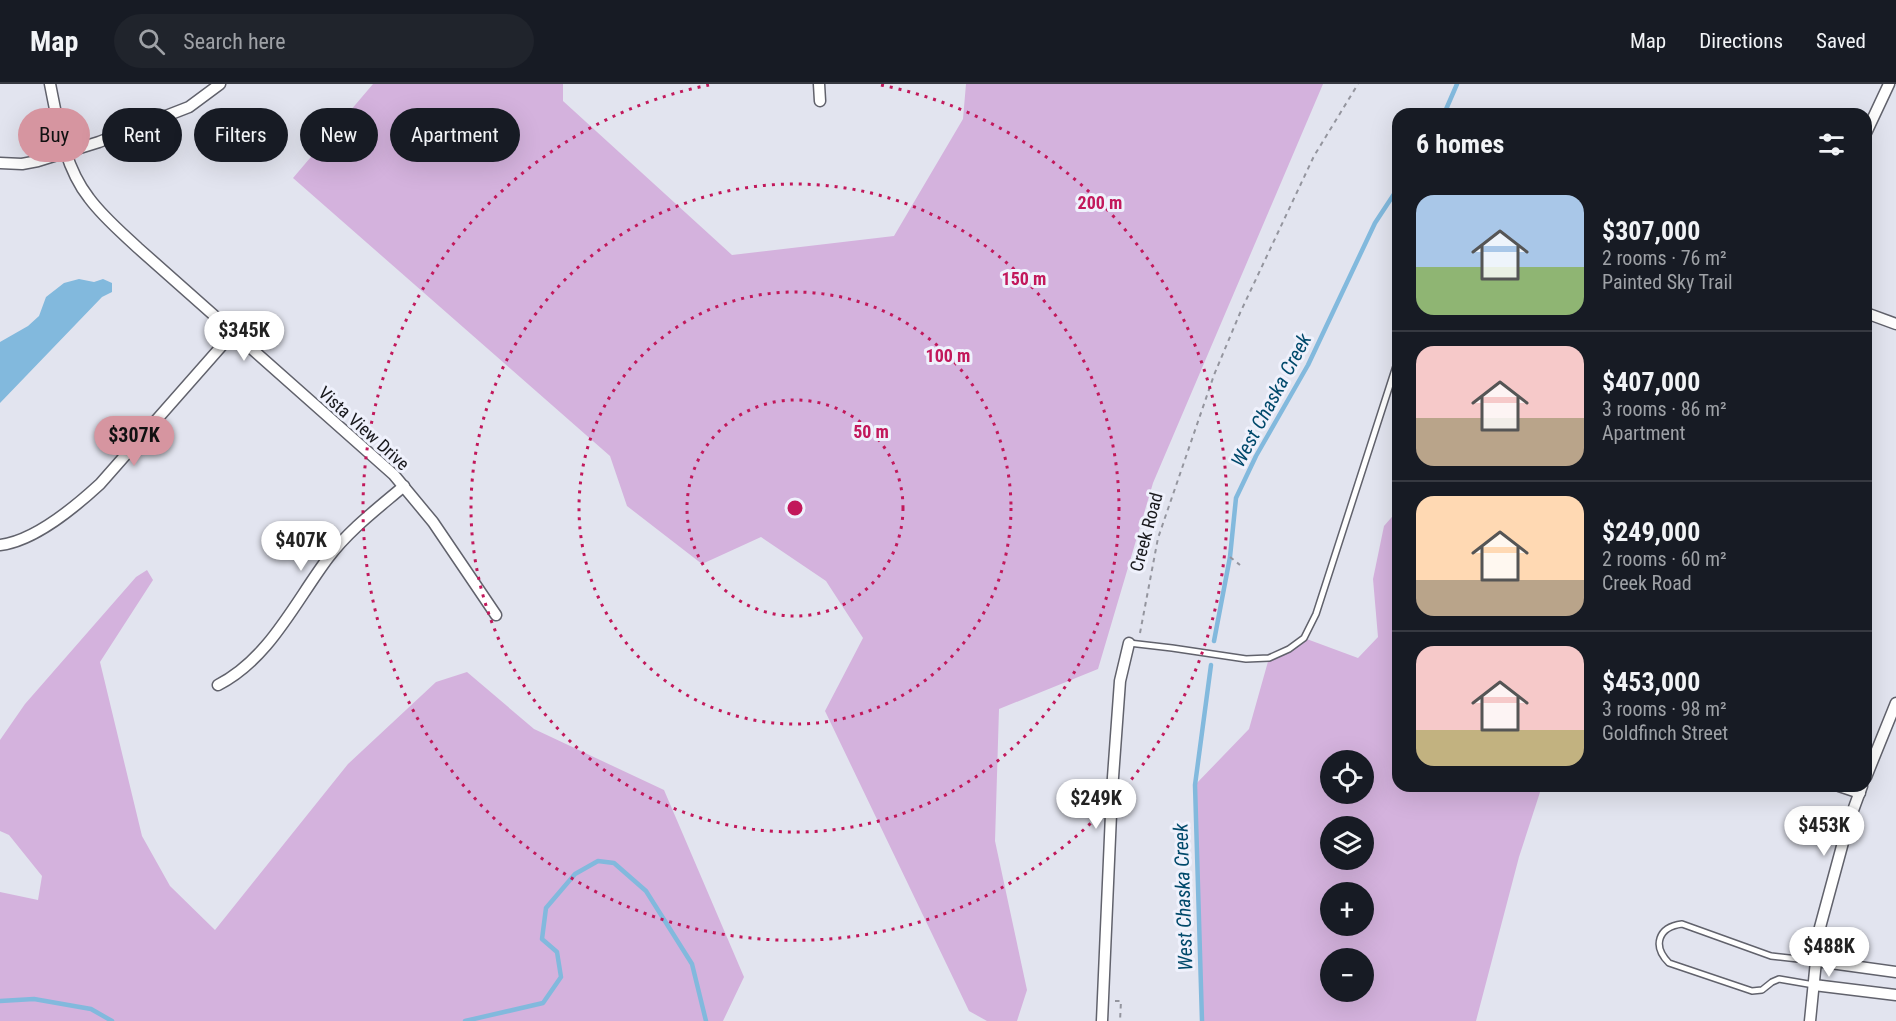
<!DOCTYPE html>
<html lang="en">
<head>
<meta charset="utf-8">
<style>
	body { margin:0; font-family:"Roboto Condensed",sans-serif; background:#20242c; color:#f1f3f6; height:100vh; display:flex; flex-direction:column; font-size:22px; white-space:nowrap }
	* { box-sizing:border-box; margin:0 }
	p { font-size:20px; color:#9ea1a6 }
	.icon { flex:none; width:33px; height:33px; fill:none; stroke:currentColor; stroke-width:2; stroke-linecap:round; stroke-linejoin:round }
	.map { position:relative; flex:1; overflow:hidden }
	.sheet { position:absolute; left:1392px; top:24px; width:480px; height:684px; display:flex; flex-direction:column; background:#171b24; border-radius:18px; box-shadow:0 6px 24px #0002 }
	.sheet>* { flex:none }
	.hud { position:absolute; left:18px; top:24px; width:570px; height:54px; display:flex; gap:12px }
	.buttons { position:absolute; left:1320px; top:666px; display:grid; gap:12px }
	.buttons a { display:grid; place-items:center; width:54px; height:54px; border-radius:50%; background:#171b24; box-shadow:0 6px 24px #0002; font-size:30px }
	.price { position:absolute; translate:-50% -51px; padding:0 14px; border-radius:21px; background:#fff; color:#222; font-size:20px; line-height:39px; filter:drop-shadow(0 2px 3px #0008) }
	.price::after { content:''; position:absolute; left:50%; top:36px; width:18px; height:14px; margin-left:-9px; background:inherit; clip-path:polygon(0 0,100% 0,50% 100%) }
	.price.active { background:#d695a0; color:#111 }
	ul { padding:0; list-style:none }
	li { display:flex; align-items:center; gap:18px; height:150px; padding:0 24px }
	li+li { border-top:2px solid #363941 }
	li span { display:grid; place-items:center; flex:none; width:168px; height:120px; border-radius:18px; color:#555 }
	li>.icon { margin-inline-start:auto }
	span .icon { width:72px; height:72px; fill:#fffc; stroke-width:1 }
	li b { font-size:26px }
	h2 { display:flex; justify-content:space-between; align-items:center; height:72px; padding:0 24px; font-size:26px }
	.tag { padding:0 21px; border-radius:27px; background:#171b24; box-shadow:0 6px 24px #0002; font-size:21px; line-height:54px }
	.tag.active { background:#d695a0; color:#111 }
	header { display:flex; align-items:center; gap:36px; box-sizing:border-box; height:84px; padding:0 30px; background:#171b24; border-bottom:2px solid #363941 }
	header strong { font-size:28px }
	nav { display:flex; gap:33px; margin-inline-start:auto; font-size:21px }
	.search { width:420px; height:54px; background:#20242c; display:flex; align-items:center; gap:15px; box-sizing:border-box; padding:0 21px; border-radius:33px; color:#9ea1a6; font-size:22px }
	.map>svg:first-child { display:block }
</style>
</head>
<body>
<header>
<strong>Map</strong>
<div class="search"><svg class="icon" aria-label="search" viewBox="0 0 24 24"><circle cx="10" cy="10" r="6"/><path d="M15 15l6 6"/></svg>Search here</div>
<nav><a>Map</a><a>Directions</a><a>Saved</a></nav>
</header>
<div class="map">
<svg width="1896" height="937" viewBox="0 0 1896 937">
	<rect width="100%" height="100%" fill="#e2e4ef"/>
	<g fill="#d4b2dd" fill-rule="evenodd">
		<path d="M373,0H563V17L732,171L894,152L963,35L966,0H1323L1153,399L1098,585L999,625L995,757L1027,906L1017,937H987L969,927L825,627L863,554L826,497L761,453L702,480L627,422L610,372L293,94Z"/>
		<path d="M1398,426V702H1542L1519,773L1476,937H1202L1195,701L1249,645L1269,574L1304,554L1358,574L1378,553L1373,495L1384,442ZM1330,676H1364V710H1330ZM1330,742H1364V776H1330ZM1330,808H1364V842H1330ZM1330,874H1364V908H1330Z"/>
		<path d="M147,486L153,496L100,578L142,752L170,802L215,846L348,680L436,598L467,588L534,645L664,706L744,893L723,937H0V808L38,816L42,792L9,751L0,747V656L25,620L136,493Z"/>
	</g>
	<path fill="#82b9dd" d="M79,195L94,198L103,195L112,199V208L102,213L0,319V258L28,242L39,232L46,213L64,199Z"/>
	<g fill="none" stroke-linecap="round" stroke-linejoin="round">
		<g stroke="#82b9dd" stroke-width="4.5">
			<path d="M1444,30L1457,0"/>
			<path d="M1214,557L1230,473L1236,414L1256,372L1308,281L1375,139L1398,104"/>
			<path d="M0,917L34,915L91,925L112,937"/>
			<path d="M465,937L543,919L561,893L557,868L542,855L546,824L575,790L598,777L614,779L646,807L692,880L706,937"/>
			<path d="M1202,937L1195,701L1211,581"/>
		</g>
		<defs>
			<g id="lane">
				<path d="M1129,559L1172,564L1246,575L1269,574L1289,565L1304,554L1316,530L1398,276"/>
				<path d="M1814,901L1779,895L1772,898L1762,906L1752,907L1669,879C1652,862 1658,843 1682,840L1771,872L1816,877"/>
			</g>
			<g id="street">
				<path d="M50,0C58,39 64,82 89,114C103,133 121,148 138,164L394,391L433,438L496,531"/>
				<path d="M819,0L820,17"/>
				<path d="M1866,49L1889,0"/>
				<path d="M0,79L22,80L38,77L99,58L189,23L220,0"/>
				<path d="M1866,229L1896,240"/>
				<path d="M0,461C35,457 75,423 100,400L233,249"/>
				<path d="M218,601C269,575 295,518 328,474C349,446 377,425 404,402"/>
				<path d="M1866,693L1896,619"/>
				<path d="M1839,702L1860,709"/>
				<path d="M1816,877L1896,888"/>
				<path d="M1814,901L1896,911"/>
				<path d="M1102,937L1112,707L1120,597L1129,559"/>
				<path d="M1810,937L1819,847L1848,740L1862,702"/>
			</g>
		</defs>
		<use href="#lane" stroke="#61626c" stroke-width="8"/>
		<use href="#street" stroke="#61626c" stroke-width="13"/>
		<g stroke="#94959e" stroke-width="2" stroke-dasharray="4.5 4.5" stroke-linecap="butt">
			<path d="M1230,473L1240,481"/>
			<path d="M1140,549L1158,454L1214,291L1240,229L1314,72L1358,0"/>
			<path d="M1115,917H1121L1120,937"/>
		</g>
		<use href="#lane" stroke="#fff" stroke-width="5"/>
		<use href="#street" stroke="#fff" stroke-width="10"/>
	</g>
	<g fill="none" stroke="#c2185b" stroke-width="3" stroke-dasharray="3 6">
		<circle cx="795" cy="424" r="108"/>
		<circle cx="795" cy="424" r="216"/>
		<circle cx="795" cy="424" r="324"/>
		<path d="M881 1A432 432 0 1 1 709 1"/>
	</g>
	<g text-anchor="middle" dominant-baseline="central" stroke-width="6" stroke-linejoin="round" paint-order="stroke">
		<g font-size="18" fill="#19191d" stroke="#eff1fc">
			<text transform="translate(364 344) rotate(42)">Vista View Drive</text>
			<text transform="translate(1146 448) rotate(-75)">Creek Road</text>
		</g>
		<g font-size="20" font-style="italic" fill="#00496b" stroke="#eff1fc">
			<text transform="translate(1271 316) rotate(-62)">West Chaska Creek</text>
			<text transform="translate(1183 813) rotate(-92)">West Chaska Creek</text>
		</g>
	</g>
	<circle cx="795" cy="424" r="9" fill="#c2185b" stroke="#eff1fc" stroke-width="3"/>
	<g font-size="18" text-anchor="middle" font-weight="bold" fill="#c2185b" stroke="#eff1fc" stroke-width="6" stroke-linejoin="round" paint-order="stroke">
		<text x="1100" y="125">200 m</text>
		<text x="1024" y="201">150 m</text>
		<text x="948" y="278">100 m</text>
		<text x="871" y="354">50 m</text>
	</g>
</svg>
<div class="buttons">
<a><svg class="icon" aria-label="locate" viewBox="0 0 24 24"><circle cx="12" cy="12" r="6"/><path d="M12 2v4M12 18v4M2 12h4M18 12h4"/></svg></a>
<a><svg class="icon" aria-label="layers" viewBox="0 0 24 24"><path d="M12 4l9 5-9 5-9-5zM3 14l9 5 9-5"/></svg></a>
<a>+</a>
<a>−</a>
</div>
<b class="price" style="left:244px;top:278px">$345K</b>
<b class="price active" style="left:134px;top:383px">$307K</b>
<b class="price" style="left:301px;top:488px">$407K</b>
<b class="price" style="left:1096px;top:746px">$249K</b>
<b class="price" style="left:1824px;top:773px">$453K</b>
<b class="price" style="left:1829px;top:894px">$488K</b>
<div class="hud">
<a class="tag active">Buy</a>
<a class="tag">Rent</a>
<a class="tag">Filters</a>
<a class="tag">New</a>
<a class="tag">Apartment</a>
</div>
<section class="sheet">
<h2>6 homes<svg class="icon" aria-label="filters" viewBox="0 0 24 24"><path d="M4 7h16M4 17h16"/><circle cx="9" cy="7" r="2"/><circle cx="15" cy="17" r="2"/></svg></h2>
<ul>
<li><span style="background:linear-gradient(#a9c7e8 60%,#8fb573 0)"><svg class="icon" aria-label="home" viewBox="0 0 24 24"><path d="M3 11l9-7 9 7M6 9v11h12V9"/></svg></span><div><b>$307,000</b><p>2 rooms · 76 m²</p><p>Painted Sky Trail</p></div></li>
<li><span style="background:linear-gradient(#f6c9c9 60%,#b9a48a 0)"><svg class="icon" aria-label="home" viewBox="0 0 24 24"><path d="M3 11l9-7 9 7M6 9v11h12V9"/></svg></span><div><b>$407,000</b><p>3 rooms · 86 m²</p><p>Apartment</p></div></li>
<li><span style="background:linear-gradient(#ffd9b3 70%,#b9a48a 0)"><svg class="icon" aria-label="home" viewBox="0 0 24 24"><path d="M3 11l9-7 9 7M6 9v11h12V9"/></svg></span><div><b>$249,000</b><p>2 rooms · 60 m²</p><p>Creek Road</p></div></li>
<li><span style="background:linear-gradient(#f6c9c9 70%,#c2b280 0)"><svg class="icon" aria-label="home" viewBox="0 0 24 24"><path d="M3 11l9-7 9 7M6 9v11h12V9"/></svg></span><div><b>$453,000</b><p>3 rooms · 98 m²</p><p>Goldfinch Street</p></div></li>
</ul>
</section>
</div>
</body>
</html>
